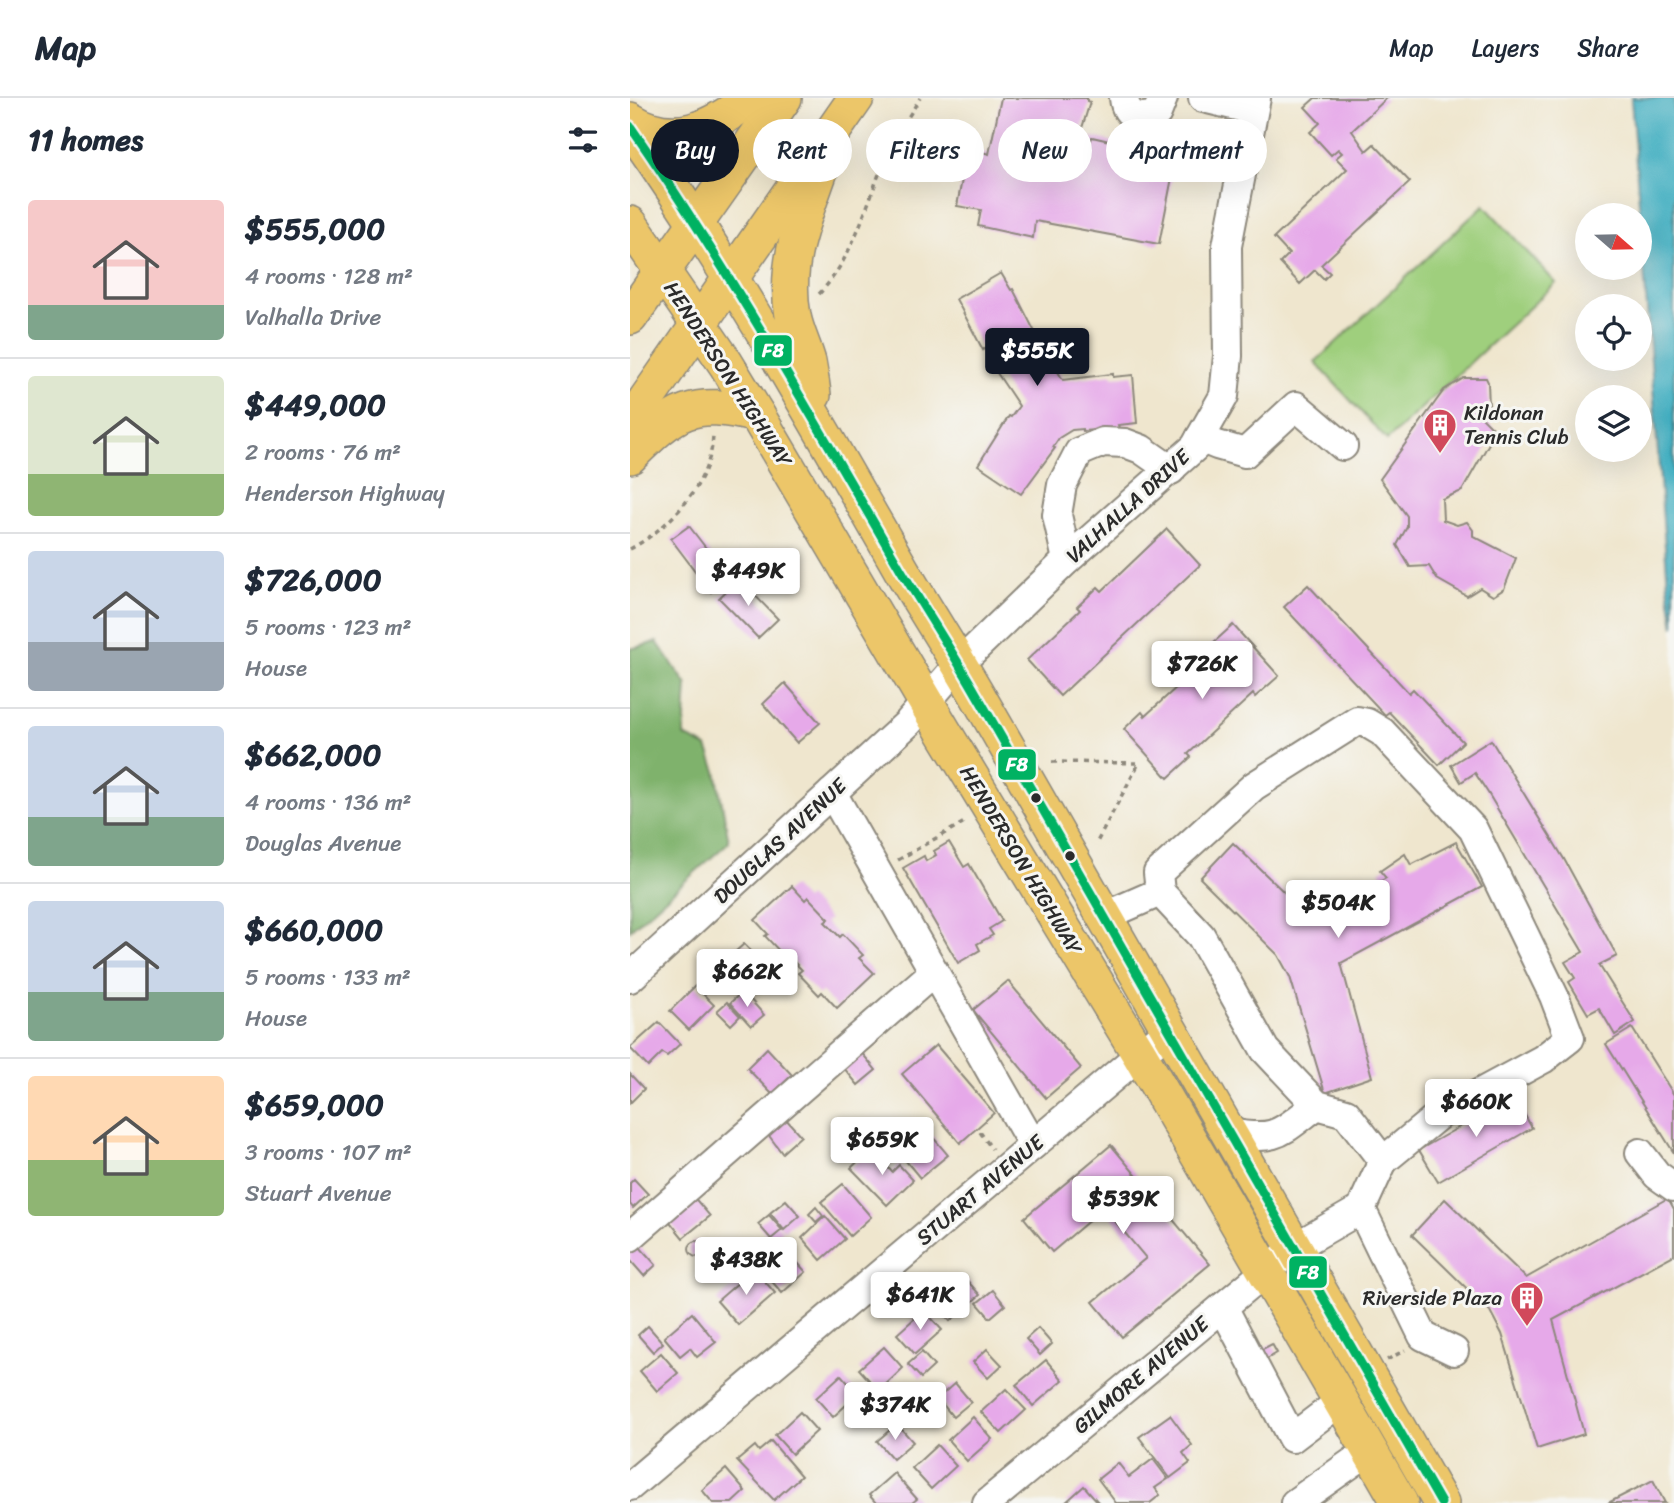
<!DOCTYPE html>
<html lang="en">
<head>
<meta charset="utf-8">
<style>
	body { margin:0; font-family:Sriracha,sans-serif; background:#f2f2f3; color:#1f2937; height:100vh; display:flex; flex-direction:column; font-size:26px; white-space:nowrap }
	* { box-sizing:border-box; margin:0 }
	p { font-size:23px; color:#747a83 }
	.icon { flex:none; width:38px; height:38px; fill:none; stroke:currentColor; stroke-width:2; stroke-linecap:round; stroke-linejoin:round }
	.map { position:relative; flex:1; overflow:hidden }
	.details { display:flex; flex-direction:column; background:#fff; width:630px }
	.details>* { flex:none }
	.guide { position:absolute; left:21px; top:21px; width:665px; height:63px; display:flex; gap:14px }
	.needle { width:46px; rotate:110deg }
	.tools { position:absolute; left:945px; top:105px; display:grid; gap:14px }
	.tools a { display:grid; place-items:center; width:77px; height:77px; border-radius:50%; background:#fff; box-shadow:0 7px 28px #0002; font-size:35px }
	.price { position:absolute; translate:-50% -60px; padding:0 16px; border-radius:7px; background:#fff; color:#222; font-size:23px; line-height:46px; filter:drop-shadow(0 2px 4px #0008) }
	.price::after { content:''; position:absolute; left:50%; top:42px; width:21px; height:16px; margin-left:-10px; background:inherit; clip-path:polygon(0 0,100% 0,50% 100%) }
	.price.current { background:#111827; color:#fff }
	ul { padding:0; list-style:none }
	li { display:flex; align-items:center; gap:21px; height:175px; padding:0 28px }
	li+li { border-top:2px solid #e0e1e3 }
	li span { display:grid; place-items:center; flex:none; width:196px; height:140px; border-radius:7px; color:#555 }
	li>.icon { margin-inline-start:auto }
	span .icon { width:84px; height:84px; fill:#fffc; stroke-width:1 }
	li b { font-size:30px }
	h2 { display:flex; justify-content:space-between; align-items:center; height:84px; padding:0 28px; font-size:30px }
	.pill { padding:0 24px; border-radius:32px; background:#fff; box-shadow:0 7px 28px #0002; font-size:24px; line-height:63px }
	.pill.current { background:#111827; color:#fff }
	header { display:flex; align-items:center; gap:42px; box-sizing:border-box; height:98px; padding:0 35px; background:#fff; border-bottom:2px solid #e0e1e3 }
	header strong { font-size:33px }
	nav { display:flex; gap:38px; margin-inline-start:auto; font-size:24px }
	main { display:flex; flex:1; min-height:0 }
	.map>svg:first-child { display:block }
</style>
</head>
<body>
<header>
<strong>Map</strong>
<nav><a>Map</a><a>Layers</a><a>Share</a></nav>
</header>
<main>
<section class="details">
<h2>11 homes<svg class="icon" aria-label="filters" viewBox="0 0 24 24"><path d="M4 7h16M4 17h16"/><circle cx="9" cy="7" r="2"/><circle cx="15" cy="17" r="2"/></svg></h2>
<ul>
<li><span style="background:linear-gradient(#f6c9c9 75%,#7fa58c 0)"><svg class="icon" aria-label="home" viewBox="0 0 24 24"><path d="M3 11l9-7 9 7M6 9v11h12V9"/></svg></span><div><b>$555,000</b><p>4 rooms · 128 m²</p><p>Valhalla Drive</p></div></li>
<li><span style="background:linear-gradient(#dfe7d0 70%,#8fb573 0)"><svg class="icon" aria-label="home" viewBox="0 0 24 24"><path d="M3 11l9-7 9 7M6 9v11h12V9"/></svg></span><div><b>$449,000</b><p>2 rooms · 76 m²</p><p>Henderson Highway</p></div></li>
<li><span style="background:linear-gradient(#c9d6e8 65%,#9aa5b1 0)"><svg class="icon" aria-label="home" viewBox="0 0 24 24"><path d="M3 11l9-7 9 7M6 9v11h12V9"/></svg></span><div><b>$726,000</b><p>5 rooms · 123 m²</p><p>House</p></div></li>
<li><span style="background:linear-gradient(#c9d6e8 65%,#7fa58c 0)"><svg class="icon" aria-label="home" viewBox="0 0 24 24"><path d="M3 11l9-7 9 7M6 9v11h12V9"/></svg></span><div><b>$662,000</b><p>4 rooms · 136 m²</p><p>Douglas Avenue</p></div></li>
<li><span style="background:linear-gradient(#c9d6e8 65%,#7fa58c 0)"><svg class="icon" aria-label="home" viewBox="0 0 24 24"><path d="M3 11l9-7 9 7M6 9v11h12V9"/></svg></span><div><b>$660,000</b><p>5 rooms · 133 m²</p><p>House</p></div></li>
<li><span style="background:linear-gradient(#ffd9b3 60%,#8fb573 0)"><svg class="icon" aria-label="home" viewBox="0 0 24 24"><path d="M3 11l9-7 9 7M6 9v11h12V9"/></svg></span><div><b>$659,000</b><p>3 rooms · 107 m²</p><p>Stuart Avenue</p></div></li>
</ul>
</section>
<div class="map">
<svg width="1044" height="1405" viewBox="0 0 1044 1405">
	<rect width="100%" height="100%" fill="#f6f6f2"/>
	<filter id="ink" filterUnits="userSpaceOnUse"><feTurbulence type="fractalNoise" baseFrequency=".0143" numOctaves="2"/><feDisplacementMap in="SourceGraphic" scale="14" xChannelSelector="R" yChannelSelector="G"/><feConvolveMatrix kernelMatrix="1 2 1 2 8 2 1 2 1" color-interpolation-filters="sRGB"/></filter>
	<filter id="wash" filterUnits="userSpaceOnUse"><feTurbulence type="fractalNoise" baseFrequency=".00686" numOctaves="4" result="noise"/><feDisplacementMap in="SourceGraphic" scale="28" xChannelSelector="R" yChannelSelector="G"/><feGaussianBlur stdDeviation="1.57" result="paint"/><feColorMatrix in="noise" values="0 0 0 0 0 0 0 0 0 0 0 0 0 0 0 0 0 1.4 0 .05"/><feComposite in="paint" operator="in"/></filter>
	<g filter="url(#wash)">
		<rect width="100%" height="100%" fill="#efe6ce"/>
		<path fill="#9fcf7d" stroke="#657d54" stroke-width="2" d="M854,107L926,185L757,342L685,264Z"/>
		<path fill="#7fb26c" stroke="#556e4c" stroke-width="2" d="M27,544L57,587L54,638L77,649L86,673L99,744L0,832V551Z"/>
		<path fill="#43afc1" stroke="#376d76" stroke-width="2" d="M1001,0H1044V529L1038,488Z"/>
		<g id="blocks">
			<g fill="#e6a9e9">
				<path d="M371,0H457V3L460,4L449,40L461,42L462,39L497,47V50L507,51V49L526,52L525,55L546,59L529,146L405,123L403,140L348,128L351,112L327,108L338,50L359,56Z"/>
				<path d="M685,0H757L722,33L736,53L744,46L780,84L691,167L700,175L694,181L685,172L670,186L650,165L659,156L644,140L717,71L706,60L712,55L708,51L701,57L680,34L690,25L675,9Z"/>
				<path d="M371,175L381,192L383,191L409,242L412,240L430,273L428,274L433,282L483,276V279L503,277L507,325L488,327L489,330L453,333V331L442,332L429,340L423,349L425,350L391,396L348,367L379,318L381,319L389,308L363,269L365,267L355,250L353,252L326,201Z"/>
				<path d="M834,280H856L858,284L859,309L852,319L866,333L832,393L812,401L813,422L827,427L837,424L843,432V438L886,460L874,491L863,498L850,490L837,498L807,481L799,468L780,469L767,447L777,429V418L750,381L814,292Z"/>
				<path d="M59,428L99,480L81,494L41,441Z"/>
				<path d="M537,431L570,467L430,598L397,562L450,512L447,509L468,489L472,493Z"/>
				<path d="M109,481L148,521L128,540L89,500Z"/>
				<path d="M678,487L779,595L783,591L833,644L809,667L759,614L755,617L654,509Z"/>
				<path d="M603,527L649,578L625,599L623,596L558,656L561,659L538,680L494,631L512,614L515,618L558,579L552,573Z"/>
				<path d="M155,585L190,625L167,645L133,606Z"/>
				<path d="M861,642L934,761L987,858L969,867L1005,924L985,937L969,910L958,916L939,884L945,880L935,864L953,854L858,695L845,675L831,684L821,667Z"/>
				<path d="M319,744L334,769L339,766L372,823L359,831L363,837L347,846L350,852L328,865L273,770L294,758L296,763L306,757L304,753Z"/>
				<path d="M826,744L852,789L711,865L742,979L695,995L660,879L648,857L570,780L603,745L684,823L756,780L750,773L775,756L781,767Z"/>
				<path d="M162,788L175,802L178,799L199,821L195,824L210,839L213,836L233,857L229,860L244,875L207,910L192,894L189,897L168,875L172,872L158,858L156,860L135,838L138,836L125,822Z"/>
				<path d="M114,846L132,865L102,891L85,872Z"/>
				<path d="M378,883L451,970L416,1000L343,912Z"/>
				<path d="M65,888L84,907L59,932L40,913Z"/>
				<path d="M113,893L134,917L121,928L100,905Z"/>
				<path d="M97,904L110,918L101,927L87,913Z"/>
				<path d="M29,924L50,946L37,958L32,955L18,969L0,950Z"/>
				<path d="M1002,930L1044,997V1055L976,946Z"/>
				<path d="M306,947L364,1015L330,1045L272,976Z"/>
				<path d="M137,950L162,977L142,996L117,970Z"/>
				<path d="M231,954L246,972L228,987L213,969Z"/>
				<path d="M0,976L14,991L0,1005Z"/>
				<path d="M884,998L902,1030L808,1084L789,1052Z"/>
				<path d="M155,1020L171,1038L152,1055L137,1035Z"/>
				<path d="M291,1025L318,1057L290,1080L276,1063L283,1057L270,1043Z"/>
				<path d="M481,1047L580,1166L492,1239L463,1204L516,1160L474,1110L422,1154L394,1120Z"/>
				<path d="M241,1051L262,1074L269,1067L283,1082L257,1107L221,1070Z"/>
				<path d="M4,1081L18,1096L3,1110L0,1106V1085Z"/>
				<path d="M213,1086L241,1119L220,1138L191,1104Z"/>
				<path d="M62,1097L80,1118L53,1140L36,1119Z"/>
				<path d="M1038,1100L1044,1111V1157L923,1222L954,1336L907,1351L872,1236L860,1213L782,1137L815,1101L896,1180Z"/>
				<path d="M156,1102L170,1118L154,1132L140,1115Z"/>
				<path d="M186,1109L193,1118L186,1124L179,1116Z"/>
				<path d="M139,1117L152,1132L141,1141L128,1126Z"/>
				<path d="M195,1118L215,1141L191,1162L172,1140Z"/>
				<circle cx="67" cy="1151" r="8"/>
				<path d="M9,1148L26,1167L14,1178L0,1162V1156Z"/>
				<path d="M156,1152L176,1174L152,1195L132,1172Z"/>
				<path d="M124,1171L145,1195L108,1227L87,1203Z"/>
				<path d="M334,1179L350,1197L320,1223L304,1205Z"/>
				<path d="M363,1192L375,1207L360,1220L347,1205Z"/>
				<path d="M294,1212L312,1232L285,1256L267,1236Z"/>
				<path d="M62,1215L86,1244L67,1259L60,1250L50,1258L34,1239Z"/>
				<path d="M18,1228L33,1245L23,1254L8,1237Z"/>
				<path d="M408,1230L422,1246L410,1257L396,1241Z"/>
				<path d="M642,1246L647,1255L625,1268L619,1258Z"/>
				<path d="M254,1249L273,1270L249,1293L229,1271Z"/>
				<path d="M357,1251L372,1267L358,1280L343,1264Z"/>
				<path d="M292,1254L304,1268L291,1280L278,1266Z"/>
				<path d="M31,1255L48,1275L27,1293L10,1273Z"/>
				<path d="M416,1262L433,1282L403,1308L386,1287Z"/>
				<path d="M211,1277L228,1296L203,1319L186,1300Z"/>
				<path d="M325,1285L341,1304L323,1319L308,1300Z"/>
				<path d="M376,1291L396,1312L371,1335L351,1314Z"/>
				<path d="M170,1314L187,1333L162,1356L145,1337Z"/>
				<path d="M540,1317L562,1347L553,1355L560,1365L540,1380L509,1339Z"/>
				<path d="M343,1319L362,1341L337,1363L318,1342Z"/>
				<path d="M267,1326L283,1344L263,1361L247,1343Z"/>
				<path d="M141,1343L171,1378L144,1402L107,1363L125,1348L129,1353Z"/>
				<path d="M307,1347L326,1368L301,1391L282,1370Z"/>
				<path d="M523,1361L538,1381L525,1390L530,1397L520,1405H486L468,1381L488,1365L499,1379Z"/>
				<path d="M96,1371L115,1393L102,1405H83L72,1392Z"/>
				<path d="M264,1375L287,1401L282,1405H246L239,1397Z"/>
				<path d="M1023,1382L1035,1405H978Z"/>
				<path d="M454,1388L469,1405H435Z"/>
			</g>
		</g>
	</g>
	<g filter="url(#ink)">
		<use href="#blocks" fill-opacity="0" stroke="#8d887c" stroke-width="2"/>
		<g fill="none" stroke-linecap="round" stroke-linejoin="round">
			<defs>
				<g id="minor">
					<path d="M494,0C496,19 511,23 527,15L533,0"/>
					<path d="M573,0L623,12"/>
					<path d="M570,340L587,347L615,355L666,308L713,348"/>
					<path d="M437,462L427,417L432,387L449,354L473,344L495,345L511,351L541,372"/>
					<path d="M202,695L403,1047"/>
					<path d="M530,794L528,775L624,688L727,623L737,625L752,634L843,731L924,898L940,940L913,961L809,1017L753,1063"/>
					<path d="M0,880L278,625L329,566L437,462L565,349L594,298L598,258L597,148L626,0"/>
					<path d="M600,1035C648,1044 650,1034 687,1007"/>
					<path d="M1010,1055L1027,1077L1044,1089"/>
					<path d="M731,1111L793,1238L824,1253"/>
					<path d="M0,1139L304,874"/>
					<path d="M593,1209L662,1340L711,1303"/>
					<path d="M0,1388L540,931"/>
					<path d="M357,1405L665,1149L731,1111L753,1063L716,1015L687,1007L635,952L571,838L530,794L475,818"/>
					<path d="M665,1405L740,1352"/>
				</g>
				<g id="major">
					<path d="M0,22C44,50 83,30 120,0"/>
					<path d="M0,28C100,169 185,321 271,471C298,517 327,561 353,607L811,1405"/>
					<path d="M0,126L96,266L127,317L312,631L510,957L770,1405"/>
					<path d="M0,219L154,0"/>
					<path d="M183,297C182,286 180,275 178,264C174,249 166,234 163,218C153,165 174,119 191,70"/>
					<path d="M0,325L226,0"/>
					<path d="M0,358C46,312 62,300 127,317"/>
				</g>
			</defs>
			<use href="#minor" stroke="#8d887c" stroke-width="32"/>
			<use href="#major" stroke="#8d887c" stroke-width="38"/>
			<g stroke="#8d887c" stroke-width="3.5" stroke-dasharray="5 5" stroke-linecap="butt">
				<path d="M189,196C224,159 236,107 255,61C264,40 278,20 290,0"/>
				<path d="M0,451C41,429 82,384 83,336"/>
				<path d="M422,664L509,665L467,744"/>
				<path d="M268,762L336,723"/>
				<path d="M350,1034L362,1051"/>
				<path d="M757,1262L775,1252"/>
			</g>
			<use href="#minor" stroke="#fff" stroke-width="28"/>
			<use href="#major" stroke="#ecc669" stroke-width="35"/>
			<defs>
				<path id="bus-1" d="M0,28C99,171 184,322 271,472C295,512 320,550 343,590L811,1405"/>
			</defs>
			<use href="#bus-1" stroke="#f6f6f2" stroke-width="14"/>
			<use href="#bus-1" stroke="#00b262" stroke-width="9"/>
		</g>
	</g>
	<defs>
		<symbol id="building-pin" viewBox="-11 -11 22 30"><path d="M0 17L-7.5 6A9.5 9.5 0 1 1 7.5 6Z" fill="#d1495b" stroke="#f6f6f2"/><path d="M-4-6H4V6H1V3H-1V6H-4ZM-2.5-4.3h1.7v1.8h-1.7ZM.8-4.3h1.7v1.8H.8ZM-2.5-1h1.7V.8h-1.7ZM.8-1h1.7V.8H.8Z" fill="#fff"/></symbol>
	</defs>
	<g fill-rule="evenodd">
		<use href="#building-pin" x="791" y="308" width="38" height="52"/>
		<use href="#building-pin" x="878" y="1181" width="38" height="52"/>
	</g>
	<g fill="#2b2b2b" stroke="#f6f6f2" stroke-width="2.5">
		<circle cx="406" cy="700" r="6"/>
		<circle cx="440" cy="758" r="6"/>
	</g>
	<g text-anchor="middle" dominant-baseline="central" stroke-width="6" stroke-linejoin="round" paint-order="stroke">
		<g font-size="21" fill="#2b2b2b" stroke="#f6f6f2">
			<text transform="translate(98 276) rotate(57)">HENDERSON HIGHWAY</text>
			<text transform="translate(498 408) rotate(-42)">VALHALLA DRIVE</text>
			<text transform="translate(150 743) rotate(-43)">DOUGLAS AVENUE</text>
			<text transform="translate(391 762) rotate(59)">HENDERSON HIGHWAY</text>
			<text transform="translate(350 1092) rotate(-40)">STUART AVENUE</text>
			<text transform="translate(511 1277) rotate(-40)">GILMORE AVENUE</text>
		</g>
		<g font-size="21" fill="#2b2b2b" stroke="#f6f6f2" text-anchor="start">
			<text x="834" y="315">Kildonan<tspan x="834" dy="24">Tennis Club</tspan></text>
			<text x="872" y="1200" text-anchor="end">Riverside Plaza</text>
		</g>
	</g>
	<g stroke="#f6f6f2" stroke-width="2.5">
		<rect x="123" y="236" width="40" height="33" rx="7" fill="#00b262"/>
		<rect x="367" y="650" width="40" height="33" rx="7" fill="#00b262"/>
		<rect x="658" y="1157" width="40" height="34" rx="7" fill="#00b262"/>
	</g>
	<g font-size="19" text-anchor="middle" font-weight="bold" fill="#fff">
		<text x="143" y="259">F8</text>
		<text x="387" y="673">F8</text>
		<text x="678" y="1181">F8</text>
	</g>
</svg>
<div class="tools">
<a><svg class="needle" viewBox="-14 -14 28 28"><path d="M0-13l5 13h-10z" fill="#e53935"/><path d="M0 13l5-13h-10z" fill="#747a83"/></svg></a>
<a><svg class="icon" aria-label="locate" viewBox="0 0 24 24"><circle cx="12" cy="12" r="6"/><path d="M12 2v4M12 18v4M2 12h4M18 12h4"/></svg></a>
<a><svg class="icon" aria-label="layers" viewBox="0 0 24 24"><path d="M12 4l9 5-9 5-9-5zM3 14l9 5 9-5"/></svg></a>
</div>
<b class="price current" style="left:407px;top:290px">$555K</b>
<b class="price" style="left:118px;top:510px">$449K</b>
<b class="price" style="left:572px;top:603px">$726K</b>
<b class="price" style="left:708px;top:842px">$504K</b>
<b class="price" style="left:117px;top:911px">$662K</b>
<b class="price" style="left:846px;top:1041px">$660K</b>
<b class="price" style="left:252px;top:1079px">$659K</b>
<b class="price" style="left:493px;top:1138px">$539K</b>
<b class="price" style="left:116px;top:1199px">$438K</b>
<b class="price" style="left:290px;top:1234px">$641K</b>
<b class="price" style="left:265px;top:1344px">$374K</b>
<div class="guide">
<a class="pill current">Buy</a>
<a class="pill">Rent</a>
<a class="pill">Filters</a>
<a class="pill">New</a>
<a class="pill">Apartment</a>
</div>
</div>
</main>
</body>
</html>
